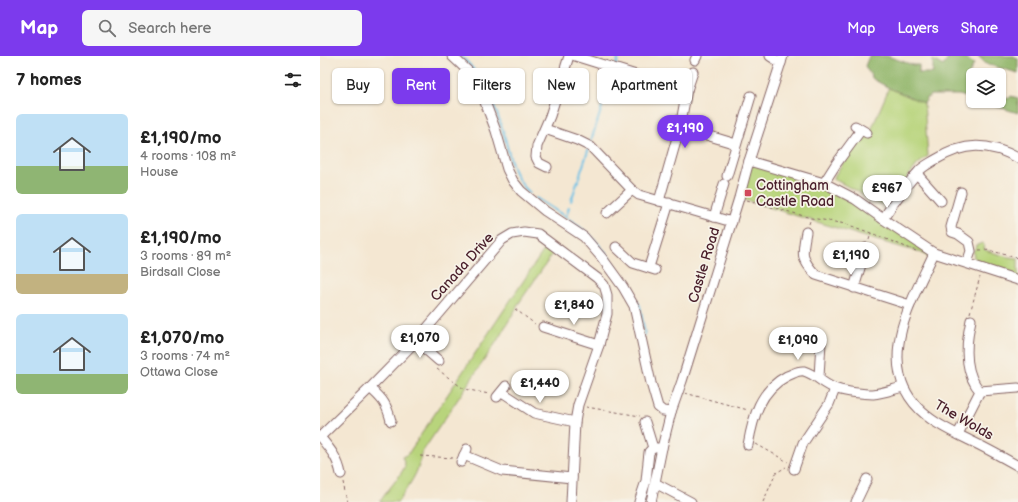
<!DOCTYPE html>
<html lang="en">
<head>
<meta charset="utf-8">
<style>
	body { margin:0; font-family:"Balsamiq Sans",sans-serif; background:#f6f6f6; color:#222; height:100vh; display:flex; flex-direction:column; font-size:15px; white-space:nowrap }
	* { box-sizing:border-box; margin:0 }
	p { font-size:13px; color:#767676 }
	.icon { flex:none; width:22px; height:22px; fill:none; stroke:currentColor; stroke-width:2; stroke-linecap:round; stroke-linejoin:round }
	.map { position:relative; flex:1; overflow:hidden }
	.details { display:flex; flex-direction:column; background:#fff; width:320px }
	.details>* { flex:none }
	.hud { position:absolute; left:12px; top:12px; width:380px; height:36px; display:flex; gap:8px }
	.buttons { position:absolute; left:646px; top:12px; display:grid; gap:8px }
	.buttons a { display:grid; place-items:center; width:40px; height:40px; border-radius:6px; background:#fff; box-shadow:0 1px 3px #0004; font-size:20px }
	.price { position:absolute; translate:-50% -34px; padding:0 9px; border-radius:14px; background:#fff; color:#222; font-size:13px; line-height:26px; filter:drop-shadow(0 1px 2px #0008) }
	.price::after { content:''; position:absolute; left:50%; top:24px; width:12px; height:9px; margin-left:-6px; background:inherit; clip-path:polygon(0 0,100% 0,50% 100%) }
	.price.active { background:#7c3aed; color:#fff }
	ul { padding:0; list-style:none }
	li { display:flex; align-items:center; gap:12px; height:100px; padding:0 16px }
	li span { display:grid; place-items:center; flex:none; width:112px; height:80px; border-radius:6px; color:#555 }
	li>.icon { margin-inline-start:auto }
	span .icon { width:48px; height:48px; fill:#fffc; stroke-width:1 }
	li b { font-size:17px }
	h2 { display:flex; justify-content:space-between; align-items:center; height:48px; padding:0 16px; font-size:17px }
	.pill { padding:0 14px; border-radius:6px; background:#fff; box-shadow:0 1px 3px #0004; font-size:14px; line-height:36px }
	.pill.active { background:#7c3aed; color:#fff }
	header { display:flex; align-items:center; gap:24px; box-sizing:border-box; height:56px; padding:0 20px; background:#7c3aed; color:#fff }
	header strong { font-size:19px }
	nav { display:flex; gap:22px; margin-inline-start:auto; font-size:14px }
	.search { width:280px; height:36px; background:#f6f6f6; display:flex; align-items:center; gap:10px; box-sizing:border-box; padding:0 14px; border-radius:6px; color:#767676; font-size:15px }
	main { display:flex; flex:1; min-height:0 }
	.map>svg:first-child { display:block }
</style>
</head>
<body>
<header>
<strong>Map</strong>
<div class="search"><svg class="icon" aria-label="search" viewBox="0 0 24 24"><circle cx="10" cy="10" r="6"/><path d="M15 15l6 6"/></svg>Search here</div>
<nav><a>Map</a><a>Layers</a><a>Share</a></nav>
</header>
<main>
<section class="details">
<h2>7 homes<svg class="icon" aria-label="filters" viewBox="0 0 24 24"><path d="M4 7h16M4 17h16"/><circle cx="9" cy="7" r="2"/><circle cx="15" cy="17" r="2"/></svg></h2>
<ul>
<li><span style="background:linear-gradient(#bfe0f5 65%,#8fb573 0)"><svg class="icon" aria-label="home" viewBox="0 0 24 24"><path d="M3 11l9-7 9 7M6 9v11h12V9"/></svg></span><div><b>£1,190/mo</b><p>4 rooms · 108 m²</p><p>House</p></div></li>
<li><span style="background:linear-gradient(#bfe0f5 75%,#c2b280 0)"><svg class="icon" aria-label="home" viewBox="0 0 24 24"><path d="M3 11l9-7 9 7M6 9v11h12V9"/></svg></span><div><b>£1,190/mo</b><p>3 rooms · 89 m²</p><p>Birdsall Close</p></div></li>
<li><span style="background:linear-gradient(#bfe0f5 75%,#8fb573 0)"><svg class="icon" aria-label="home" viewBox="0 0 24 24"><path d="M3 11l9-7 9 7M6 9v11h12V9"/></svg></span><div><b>£1,070/mo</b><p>3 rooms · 74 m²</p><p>Ottawa Close</p></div></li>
</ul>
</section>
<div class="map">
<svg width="698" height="446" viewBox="0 0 698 446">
	<rect width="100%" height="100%" fill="#f7f3e8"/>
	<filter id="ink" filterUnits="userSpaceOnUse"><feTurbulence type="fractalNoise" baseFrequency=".025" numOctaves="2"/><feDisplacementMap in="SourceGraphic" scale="8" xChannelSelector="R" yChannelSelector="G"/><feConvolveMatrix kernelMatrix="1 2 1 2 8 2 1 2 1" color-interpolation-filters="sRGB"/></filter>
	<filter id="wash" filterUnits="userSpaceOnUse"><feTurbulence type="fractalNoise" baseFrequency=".012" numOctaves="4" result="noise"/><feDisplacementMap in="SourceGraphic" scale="16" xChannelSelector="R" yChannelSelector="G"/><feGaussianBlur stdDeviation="0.9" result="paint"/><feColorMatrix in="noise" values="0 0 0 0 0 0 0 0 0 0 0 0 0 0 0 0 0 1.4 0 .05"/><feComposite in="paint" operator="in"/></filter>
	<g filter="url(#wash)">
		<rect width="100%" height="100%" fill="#f4e7d2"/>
		<g fill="#b8d47b" stroke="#817a53">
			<path d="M569,32L604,47L608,100L597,109L567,148H559L514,123L515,119L540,81L549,79Z"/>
			<path d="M429,105L504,127L614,197L611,203L602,197L549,182L419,142Z"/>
			<path d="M663,187L665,194L688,201L698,202V224L661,213L654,201L653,196L657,189Z"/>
			<path d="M226,191L234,196L201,244L177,285L101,398C100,417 87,431 78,446H60C64,438 85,415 85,409C85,406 83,404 82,401L88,398Z"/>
		</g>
		<g fill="#92b66b" stroke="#6e6a4b">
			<path d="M549,0H567L593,9H599V17H613V4L623,10L630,0H643L654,8L646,24L653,25V43L639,39H610L604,47L569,32L553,23L545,10Z"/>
			<path d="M658,0H694L698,3V17L666,8Z"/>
			<path d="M679,37L688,43L691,40L698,42V57L659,45H679Z"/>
		</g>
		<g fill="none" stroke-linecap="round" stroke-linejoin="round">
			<g stroke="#69c1e7" stroke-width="2">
				<path d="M141,0C165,22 176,51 185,82C191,105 192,120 210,137"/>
				<path d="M296,10L299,0"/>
				<path d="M270,88L294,14"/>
				<path d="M216,142L246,161L269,178L286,197L313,238L320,250L325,279"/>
				<path d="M251,145L269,92"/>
				<path d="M246,161L249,151"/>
			</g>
		</g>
	</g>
	<g filter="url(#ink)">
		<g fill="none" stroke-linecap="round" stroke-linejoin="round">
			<defs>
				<g id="minor">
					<path d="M132,0L148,15L160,33L176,75L187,113L193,125L201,135L225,155L264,181L282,202L303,231L314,250L331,327L338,351L343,355L351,356"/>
					<path d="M255,0L329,23L367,34"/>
					<path d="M450,0L461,7"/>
					<path d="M375,4L377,0"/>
					<path d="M535,70L547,77"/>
					<path d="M360,71L367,34L373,16"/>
					<path d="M225,73L257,84L271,91L312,134L319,139L412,166"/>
					<path d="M429,105L504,127L535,143L563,163L614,197L698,224"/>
					<path d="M227,111L219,107L216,101L217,90L230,60L249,0"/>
					<path d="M597,118L621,145"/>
					<path d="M407,120L431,40"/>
					<path d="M504,127L516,108L541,74"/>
					<path d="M641,136L631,171L632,176L638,178L649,186L651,195L647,207"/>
					<path d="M339,145L360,71L416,88"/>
					<path d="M287,157L312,134"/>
					<path d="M394,161L404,128"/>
					<path d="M563,163C574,146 586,129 600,114C604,110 610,107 615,104C644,86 668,86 698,102"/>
					<path d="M486,176C482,198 480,202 496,219L590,249"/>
					<path d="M296,191L313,207L335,214"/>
					<path d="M614,197C603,221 589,246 582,272C573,307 578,337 607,360C619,370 635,377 649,384C666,392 682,401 698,410"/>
					<path d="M329,211L349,147"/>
					<path d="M534,232L546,192"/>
					<path d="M223,271L279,289"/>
					<path d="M96,285L119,305"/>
					<path d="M499,321L501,286"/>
					<path d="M50,332C63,343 67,349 71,365"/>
					<path d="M660,335L698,332"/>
					<path d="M182,336L214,357L255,366"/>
					<path d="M177,341L186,330"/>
					<path d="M325,366L333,392"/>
					<path d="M638,378L660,335C643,316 646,286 651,264"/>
					<path d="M0,381L50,332L96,285L182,184L192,178L204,176L218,178L277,222L284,229L287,239V258L279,289L258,349L255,366L251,446"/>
					<path d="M0,381C10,393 18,402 21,418"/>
					<path d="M428,389C433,361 440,334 467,320C473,318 478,314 484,315C497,319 505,330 517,333C526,336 544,338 553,338C563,337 574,333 583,331"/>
					<path d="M144,399L182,415L252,422"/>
					<path d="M141,406L147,393"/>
					<path d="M474,413L483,387L509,348L515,333"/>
					<path d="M335,427L371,446"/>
					<path d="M319,446L326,425L329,396L333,392H342"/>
					<path d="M331,446L342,392L351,356L362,325L419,142L429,105L463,0"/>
					<path d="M536,446L547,423"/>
				</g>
			</defs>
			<use href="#minor" stroke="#866565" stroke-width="11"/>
			<g stroke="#866565" stroke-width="1" stroke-dasharray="3 3" stroke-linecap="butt">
				<path d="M427,144L491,162L526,168L551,177L596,195"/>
				<path d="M489,168L491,162"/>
				<path d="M549,184L551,177"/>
				<path d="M659,194C673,193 685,200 698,202"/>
				<path d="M195,253L215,268"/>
				<path d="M650,257L660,221"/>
				<path d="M117,313L144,333L169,338"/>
				<path d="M365,337L428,354"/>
				<path d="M266,351L320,360"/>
				<path d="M436,388L468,406"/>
				<path d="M100,400L134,402"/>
				<path d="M23,426L27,446"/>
				<path d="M443,446L456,417L466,411"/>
			</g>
			<use href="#minor" stroke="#fff" stroke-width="9"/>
		</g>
	</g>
	<rect fill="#d1495b" stroke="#f7f3e8" stroke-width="1.5" x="424" y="133" width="8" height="8" rx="2"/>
	<g text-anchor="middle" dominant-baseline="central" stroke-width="3.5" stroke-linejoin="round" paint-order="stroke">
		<g font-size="14" fill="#4a1f2b" stroke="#f7f3e8" text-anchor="start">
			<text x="436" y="129">Cottingham<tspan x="436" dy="16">Castle Road</tspan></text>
		</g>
		<g font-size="14" fill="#4a1f2b" stroke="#f7f3e8">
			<text transform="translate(384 209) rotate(-73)">Castle Road</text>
			<text transform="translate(142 211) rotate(-48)">Canada Drive</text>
			<text transform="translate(644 364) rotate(30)">The Wolds</text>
		</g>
	</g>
</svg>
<div class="buttons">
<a><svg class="icon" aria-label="layers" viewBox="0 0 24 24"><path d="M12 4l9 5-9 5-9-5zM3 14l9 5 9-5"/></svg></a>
</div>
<b class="price active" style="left:365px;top:93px">£1,190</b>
<b class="price" style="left:567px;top:153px">£967</b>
<b class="price" style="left:531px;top:220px">£1,190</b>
<b class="price" style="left:254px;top:270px">£1,840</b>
<b class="price" style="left:100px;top:303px">£1,070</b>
<b class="price" style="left:478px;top:305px">£1,090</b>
<b class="price" style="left:220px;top:348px">£1,440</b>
<div class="hud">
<a class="pill">Buy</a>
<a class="pill active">Rent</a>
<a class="pill">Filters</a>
<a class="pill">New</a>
<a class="pill">Apartment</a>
</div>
</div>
</main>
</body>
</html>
